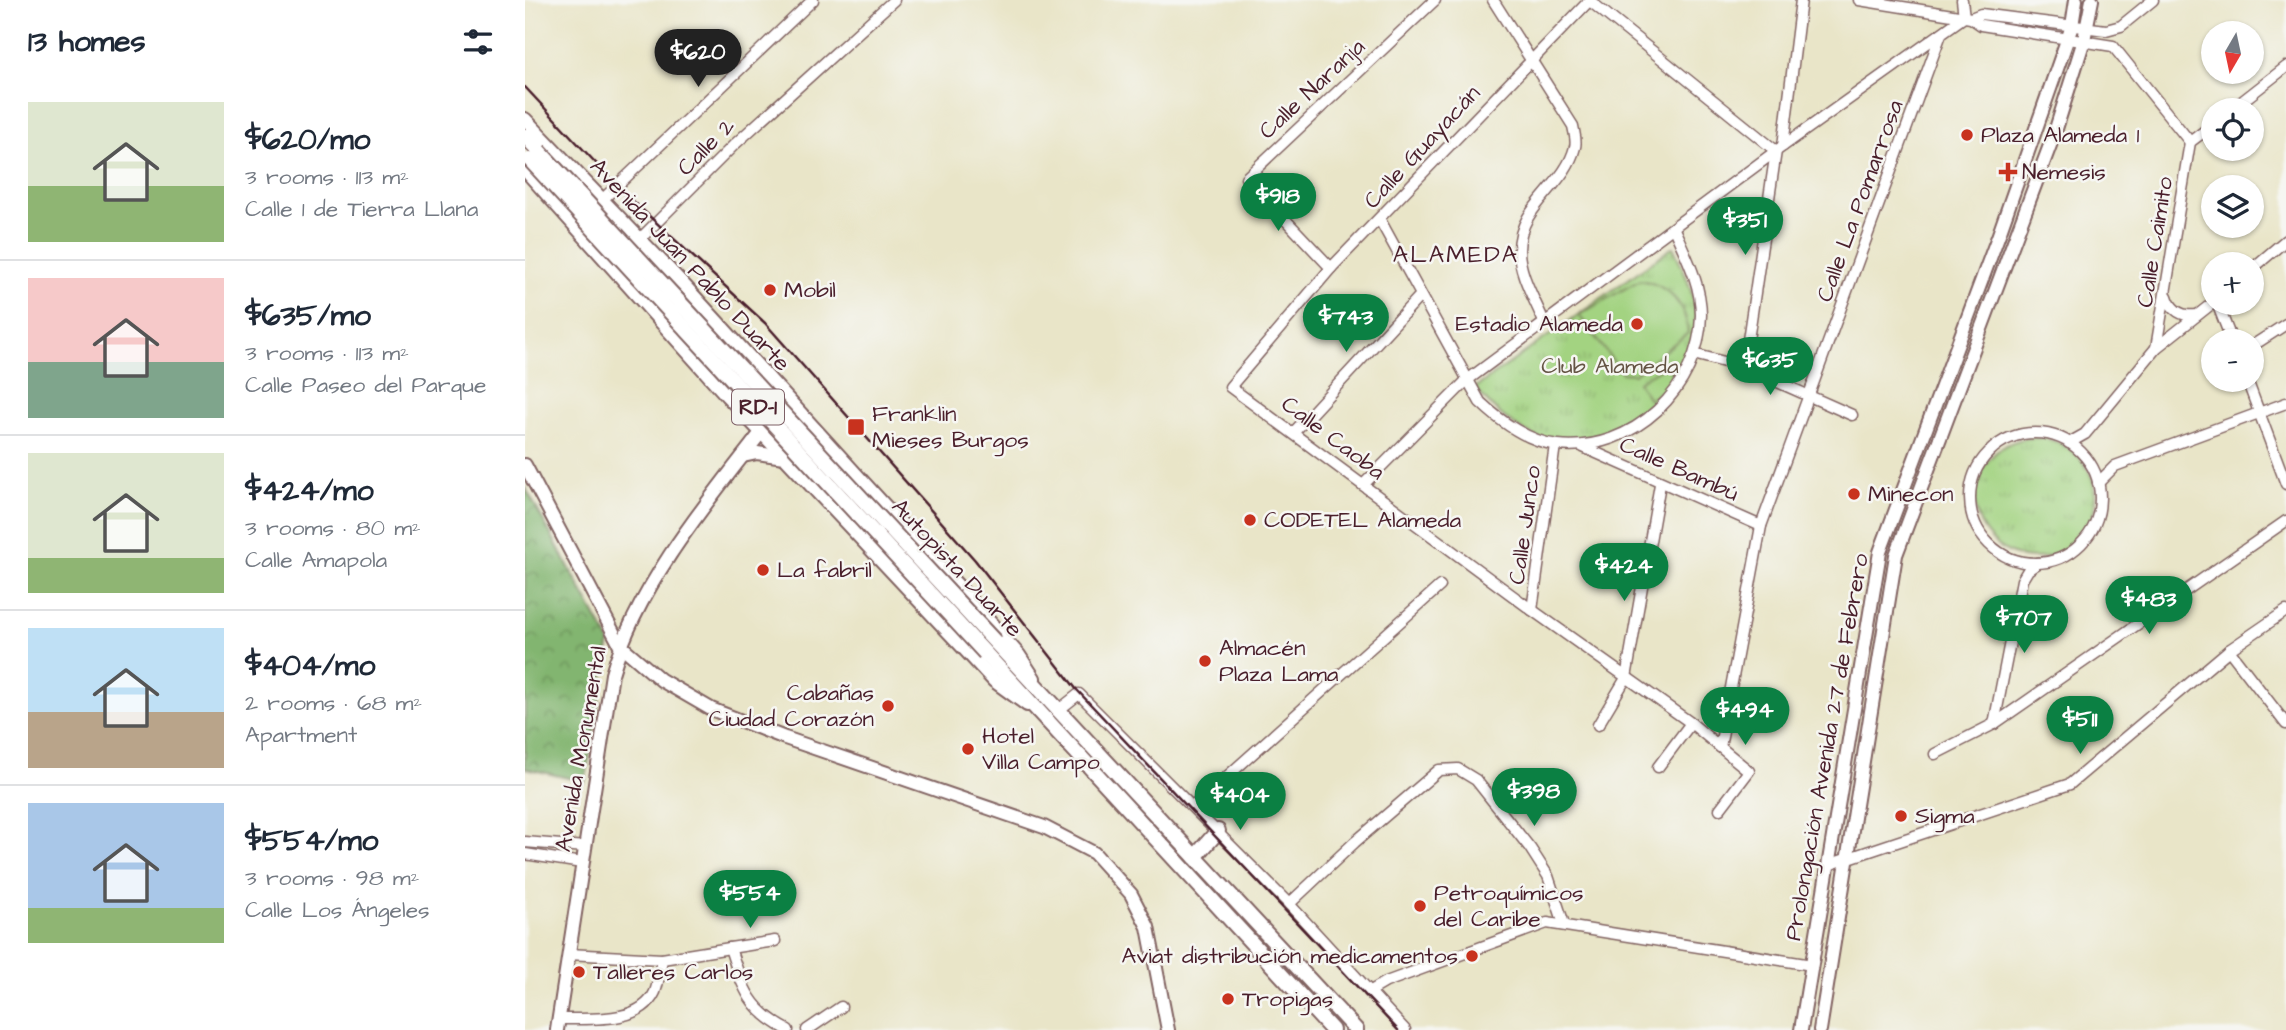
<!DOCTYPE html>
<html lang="en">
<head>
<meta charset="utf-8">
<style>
	body { margin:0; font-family:"Architects Daughter",sans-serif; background:#f2f2f3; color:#1f2937; height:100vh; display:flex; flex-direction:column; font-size:26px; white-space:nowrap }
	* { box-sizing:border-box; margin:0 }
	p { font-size:23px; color:#747a83 }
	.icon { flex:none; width:38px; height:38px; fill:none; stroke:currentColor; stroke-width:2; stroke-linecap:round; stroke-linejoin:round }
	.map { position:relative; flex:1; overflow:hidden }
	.side { display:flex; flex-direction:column; background:#fff; width:525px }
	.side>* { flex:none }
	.needle { width:46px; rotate:189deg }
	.buttons { position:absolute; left:1676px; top:21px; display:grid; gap:14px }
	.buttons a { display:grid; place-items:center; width:63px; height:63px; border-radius:50%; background:#fff; box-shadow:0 2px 5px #0004; font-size:35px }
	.price { position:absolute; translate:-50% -60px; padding:0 16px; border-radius:24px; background:#0b8043; color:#fff; font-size:23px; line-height:46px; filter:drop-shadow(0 2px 4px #0008) }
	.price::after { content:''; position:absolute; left:50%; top:42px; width:21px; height:16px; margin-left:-10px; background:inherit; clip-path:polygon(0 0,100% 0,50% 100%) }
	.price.on { background:#222; color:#fff }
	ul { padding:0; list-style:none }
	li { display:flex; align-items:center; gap:21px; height:175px; padding:0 28px }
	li+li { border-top:2px solid #e0e1e3 }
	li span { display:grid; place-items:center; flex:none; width:196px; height:140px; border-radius:0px; color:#555 }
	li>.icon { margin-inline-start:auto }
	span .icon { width:84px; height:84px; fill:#fffc; stroke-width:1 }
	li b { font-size:30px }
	h2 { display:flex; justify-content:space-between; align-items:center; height:84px; padding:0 28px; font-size:30px }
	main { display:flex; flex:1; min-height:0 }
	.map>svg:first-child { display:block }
</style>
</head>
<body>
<main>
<section class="side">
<h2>13 homes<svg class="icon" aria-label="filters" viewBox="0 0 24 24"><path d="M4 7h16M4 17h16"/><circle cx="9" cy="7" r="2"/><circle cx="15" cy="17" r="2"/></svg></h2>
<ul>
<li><span style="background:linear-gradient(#dfe7d0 60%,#8fb573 0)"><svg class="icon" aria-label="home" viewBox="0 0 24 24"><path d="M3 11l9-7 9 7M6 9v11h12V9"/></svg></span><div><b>$620/mo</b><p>3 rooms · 113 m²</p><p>Calle 1 de Tierra Llana</p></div></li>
<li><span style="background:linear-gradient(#f6c9c9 60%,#7fa58c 0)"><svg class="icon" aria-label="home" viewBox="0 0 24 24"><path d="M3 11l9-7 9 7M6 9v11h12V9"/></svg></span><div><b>$635/mo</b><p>3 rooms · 113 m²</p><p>Calle Paseo del Parque</p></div></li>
<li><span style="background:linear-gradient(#dfe7d0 75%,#8fb573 0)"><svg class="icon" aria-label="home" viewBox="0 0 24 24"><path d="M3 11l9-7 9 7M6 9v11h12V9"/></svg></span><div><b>$424/mo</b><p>3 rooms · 80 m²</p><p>Calle Amapola</p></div></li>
<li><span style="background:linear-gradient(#bfe0f5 60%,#b9a48a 0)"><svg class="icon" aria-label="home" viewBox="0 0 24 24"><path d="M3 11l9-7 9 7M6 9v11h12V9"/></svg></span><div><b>$404/mo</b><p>2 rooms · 68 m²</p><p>Apartment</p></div></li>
<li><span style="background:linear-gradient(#a9c7e8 75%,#8fb573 0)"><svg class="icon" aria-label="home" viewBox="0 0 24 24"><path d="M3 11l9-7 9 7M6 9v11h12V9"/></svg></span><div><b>$554/mo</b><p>3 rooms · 98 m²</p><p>Calle Los Ángeles</p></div></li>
</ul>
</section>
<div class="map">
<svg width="1761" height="1030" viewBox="0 0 1761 1030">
	<defs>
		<pattern id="forest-crowns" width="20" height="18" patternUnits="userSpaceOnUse" patternTransform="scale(1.75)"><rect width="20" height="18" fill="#82b56f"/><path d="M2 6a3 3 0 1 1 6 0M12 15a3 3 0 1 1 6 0" fill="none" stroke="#6c935b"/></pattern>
		<pattern id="park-tufts" width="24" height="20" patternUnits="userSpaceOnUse" patternTransform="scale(1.75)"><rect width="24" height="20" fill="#a3d381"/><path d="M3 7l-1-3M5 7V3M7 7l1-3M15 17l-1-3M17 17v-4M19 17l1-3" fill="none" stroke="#8eb570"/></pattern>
	</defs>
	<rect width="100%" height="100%" fill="#f6f6f2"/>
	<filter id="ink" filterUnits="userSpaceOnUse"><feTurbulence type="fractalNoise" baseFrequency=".0143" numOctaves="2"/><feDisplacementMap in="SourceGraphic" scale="14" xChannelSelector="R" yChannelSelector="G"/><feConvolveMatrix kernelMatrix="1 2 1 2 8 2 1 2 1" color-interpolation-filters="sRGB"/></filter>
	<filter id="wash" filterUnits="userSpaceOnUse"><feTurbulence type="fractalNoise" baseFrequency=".00686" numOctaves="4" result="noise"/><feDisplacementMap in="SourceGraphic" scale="28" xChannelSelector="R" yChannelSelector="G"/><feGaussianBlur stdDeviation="1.57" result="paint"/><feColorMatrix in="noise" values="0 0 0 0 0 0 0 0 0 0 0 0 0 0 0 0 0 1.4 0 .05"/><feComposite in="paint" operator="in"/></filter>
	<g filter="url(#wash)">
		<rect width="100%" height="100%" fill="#e9e5c8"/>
		<path fill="url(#forest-crowns)" stroke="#666a4d" stroke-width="2" d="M0,487L85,642L60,782L0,768Z"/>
		<g fill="url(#park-tufts)" stroke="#767956" stroke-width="2">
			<path d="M1148,247C1158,268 1168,289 1170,313C1177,385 1102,449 1033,442C1000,439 970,412 950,388Z"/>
			<circle cx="1510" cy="498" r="60"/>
		</g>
		<g fill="#a3d381" stroke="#767956" stroke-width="2">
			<path d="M1115,280C1142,284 1162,305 1163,333L1109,374L1097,373L1054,315Z"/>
			<path d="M1141,365L1152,382L1124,399L1113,382Z"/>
		</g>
	</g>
	<g filter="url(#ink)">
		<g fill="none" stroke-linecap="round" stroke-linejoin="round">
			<defs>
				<g id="minor">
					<path d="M968,0L1048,126C1049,132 1052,141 1050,147C1040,187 994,205 994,250C994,274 1010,300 1019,322"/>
					<path d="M1065,0L806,268L705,387L1007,610L1166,723L1224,771L1195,809"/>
					<path d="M1334,0L1446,18L1456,25L1588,46L1665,142"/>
					<path d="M1065,1L1251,151L1219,367"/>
					<path d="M1446,18L1456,14L1581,30L1596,26L1628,0"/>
					<path d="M1706,110L1761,67"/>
					<path d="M1665,142L1689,124"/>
					<path d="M1258,146L1276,0"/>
					<path d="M77,200L288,0"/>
					<path d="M855,220L955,402C975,421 1004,442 1033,445C1108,453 1175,388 1176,315C1176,284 1161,256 1149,229"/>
					<path d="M115,239L209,145L369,0"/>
					<path d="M806,268L721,178L910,0"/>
					<path d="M1727,269L1761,240"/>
					<path d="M1642,296C1646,310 1657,317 1672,315"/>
					<path d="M1692,303L1707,341"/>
					<path d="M1727,346L1761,324"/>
					<path d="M1631,348L1665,142"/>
					<path d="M1172,355L1219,367L1327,415"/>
					<path d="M1722,380L1761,484"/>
					<path d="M769,432L895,296"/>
					<circle cx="1510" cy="498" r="65"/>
					<path d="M1544,443L1560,434L1631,348L1689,302"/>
					<path d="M1058,447L1236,526"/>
					<path d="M1573,483L1590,466L1761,403"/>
					<path d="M838,485L941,381L1251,151L1439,17L1437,0"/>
					<path d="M1007,610L1030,445"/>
					<path d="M1704,650L1761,724"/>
					<path d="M535,709L554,694L764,904L880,1030"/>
					<path d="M1469,724L1497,580L1503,570L1513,563"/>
					<path d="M1073,725L1101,678L1135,484"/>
					<path d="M1195,747L1236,526L1416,34"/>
					<path d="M1410,754L1469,724L1761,521"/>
					<path d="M1133,767L1166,723"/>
					<path d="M668,807L915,586"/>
					<path d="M0,842L60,847"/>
					<path d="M0,854L57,863"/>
					<path d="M1303,865L1545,784L1704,650L1761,611"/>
					<path d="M764,904L830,842L914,770L933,769L951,780L1005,848L1023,876L1039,924"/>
					<path d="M205,948L250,941"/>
					<path d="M43,954L137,959L205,948C218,988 224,1010 263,1030"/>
					<path d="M844,992L861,982L1022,923L1287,965"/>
					<path d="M33,1019C62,1018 115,1025 130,992C134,982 135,969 137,959"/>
					<path d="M282,1030L316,1007"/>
				</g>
				<g id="major">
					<path d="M0,119L159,285L434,587L494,655L509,678"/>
					<path d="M0,170L202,396L443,653L469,681L502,705"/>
					<path d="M218,456L232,453L259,457"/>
					<path d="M0,465L95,645L136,680L186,709L260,738L519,827L569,853L606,894L623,927L643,1030"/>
					<path d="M32,1030L87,674C112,585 185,498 242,425"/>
					<path d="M1276,1030L1355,552L1474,234L1547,26L1551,0"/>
					<path d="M1295,1030L1371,555L1530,132L1559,40L1567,0"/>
				</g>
				<g id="highway">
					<path d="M0,136L14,151"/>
					<path d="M471,643L831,1030"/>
					<path d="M460,653L807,1030"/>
					<path d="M670,857L693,831"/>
				</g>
			</defs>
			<use href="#minor" stroke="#826462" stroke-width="13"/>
			<use href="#major" stroke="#826462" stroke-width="16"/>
			<use href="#highway" stroke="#826462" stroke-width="18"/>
			<use href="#minor" stroke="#fff" stroke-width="10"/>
			<use href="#major" stroke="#fff" stroke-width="12"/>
			<use href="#highway" stroke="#fff" stroke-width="14"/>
			<path stroke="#4a1f2b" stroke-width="2.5" d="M0,87L96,190L240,323L450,560L552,690L873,1030"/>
			<defs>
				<g id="highway-bridge">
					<path d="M14,151L471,643"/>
					<path d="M5,160L460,653"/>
				</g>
			</defs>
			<use href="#highway-bridge" stroke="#826462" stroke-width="18" stroke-linecap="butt"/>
			<use href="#highway-bridge" stroke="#fff" stroke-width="14"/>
		</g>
	</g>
	<g fill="#c8321e" stroke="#f6f6f2" stroke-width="2.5">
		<circle cx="1442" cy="135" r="7"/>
		<path d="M1479.5 161.5h7v7h7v7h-7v7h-7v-7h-7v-7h7z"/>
		<circle cx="245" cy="290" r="7"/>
		<circle cx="1112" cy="324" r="7"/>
		<rect x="322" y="418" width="18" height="18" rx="3.5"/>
		<circle cx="1329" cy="494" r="7"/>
		<circle cx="725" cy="520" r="7"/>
		<circle cx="238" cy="570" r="7"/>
		<circle cx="680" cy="661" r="7"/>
		<circle cx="363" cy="706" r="7"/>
		<circle cx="443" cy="749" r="7"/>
		<circle cx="1376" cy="816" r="7"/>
		<circle cx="895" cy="906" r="7"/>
		<circle cx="947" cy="956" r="7"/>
		<circle cx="54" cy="972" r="7"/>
		<circle cx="703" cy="999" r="7"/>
	</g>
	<g text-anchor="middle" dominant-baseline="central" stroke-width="5" stroke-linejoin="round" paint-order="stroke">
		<rect fill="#f6f6f2" stroke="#7e6067" stroke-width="2" x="207" y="389.5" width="52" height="35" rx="5"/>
		<g font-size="21" font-weight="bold" fill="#4a1f2b">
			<text x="233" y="407">RD-1</text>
		</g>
		<g font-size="23" fill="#4a1f2b" stroke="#f6f6f2">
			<text transform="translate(787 89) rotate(-43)">Calle Naranja</text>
			<text transform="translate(181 147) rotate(-45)">Calle 2</text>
			<text transform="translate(897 147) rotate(-47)">Calle Guayacán</text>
			<text transform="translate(1335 201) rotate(-70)">Calle La Pomarrosa</text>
			<text transform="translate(1630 242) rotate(-81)">Calle Caimito</text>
			<text transform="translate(165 265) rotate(47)">Avenida Juan Pablo Duarte</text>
			<text transform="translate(808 438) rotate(37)">Calle Caoba</text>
			<text transform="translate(1154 469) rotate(24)">Calle Bambú</text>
			<text transform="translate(1000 525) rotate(-82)">Calle Junco</text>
			<text transform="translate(432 568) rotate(47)">Autopista Duarte</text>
			<text transform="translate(1302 747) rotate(-80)">Prolongación Avenida 27 de Febrero</text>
			<text transform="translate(56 749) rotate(-80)">Avenida Monumental</text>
		</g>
		<g font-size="23" fill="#4a1f2b" stroke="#f6f6f2" text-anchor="start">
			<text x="1456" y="135">Plaza Alameda 1</text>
			<text x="1497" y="172">Nemesis</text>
			<text x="259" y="290">Mobil</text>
			<text x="1098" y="324" text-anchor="end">Estadio Alameda</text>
			<text x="347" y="414">Franklin<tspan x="347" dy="26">Mieses Burgos</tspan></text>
			<text x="1343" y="494">Minecon</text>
			<text x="739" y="520">CODETEL Alameda</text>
			<text x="252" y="570">La fabril</text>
			<text x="694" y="648">Almacén<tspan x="694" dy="26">Plaza Lama</tspan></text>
			<text x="349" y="693" text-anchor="end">Cabañas<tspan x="349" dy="26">Ciudad Corazón</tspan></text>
			<text x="457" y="736">Hotel<tspan x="457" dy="26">Villa Campo</tspan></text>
			<text x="1390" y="816">Sigma</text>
			<text x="909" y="893">Petroquímicos<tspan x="909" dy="26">del Caribe</tspan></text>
			<text x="933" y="956" text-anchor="end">Aviat distribución medicamentos</text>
			<text x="68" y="972">Talleres Carlos</text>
			<text x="717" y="999">Tropigas</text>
		</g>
		<g font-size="23" fill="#655545" stroke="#f6f6f2">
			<text x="1085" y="366">Club Alameda</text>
		</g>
		<g font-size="24" letter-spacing="2" fill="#4a1f2b" stroke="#f6f6f2">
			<text x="931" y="255">ALAMEDA</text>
		</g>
	</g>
</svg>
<div class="buttons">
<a><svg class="needle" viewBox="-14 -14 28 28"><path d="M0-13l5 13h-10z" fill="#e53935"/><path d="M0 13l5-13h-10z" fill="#747a83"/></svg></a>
<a><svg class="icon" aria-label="locate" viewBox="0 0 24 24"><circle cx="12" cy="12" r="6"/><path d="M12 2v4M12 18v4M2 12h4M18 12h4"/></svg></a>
<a><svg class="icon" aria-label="layers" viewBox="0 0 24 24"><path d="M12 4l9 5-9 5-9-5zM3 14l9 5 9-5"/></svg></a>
<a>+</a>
<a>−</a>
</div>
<b class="price on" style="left:173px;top:89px">$620</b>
<b class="price" style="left:753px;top:233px">$918</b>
<b class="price" style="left:1220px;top:257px">$351</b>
<b class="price" style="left:821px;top:354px">$743</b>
<b class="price" style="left:1245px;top:397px">$635</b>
<b class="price" style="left:1099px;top:603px">$424</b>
<b class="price" style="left:1624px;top:636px">$483</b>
<b class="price" style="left:1499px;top:655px">$707</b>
<b class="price" style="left:1220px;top:747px">$494</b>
<b class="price" style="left:1555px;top:756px">$511</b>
<b class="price" style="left:1009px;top:828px">$398</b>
<b class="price" style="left:715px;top:832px">$404</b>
<b class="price" style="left:225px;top:930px">$554</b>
</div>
</main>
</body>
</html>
